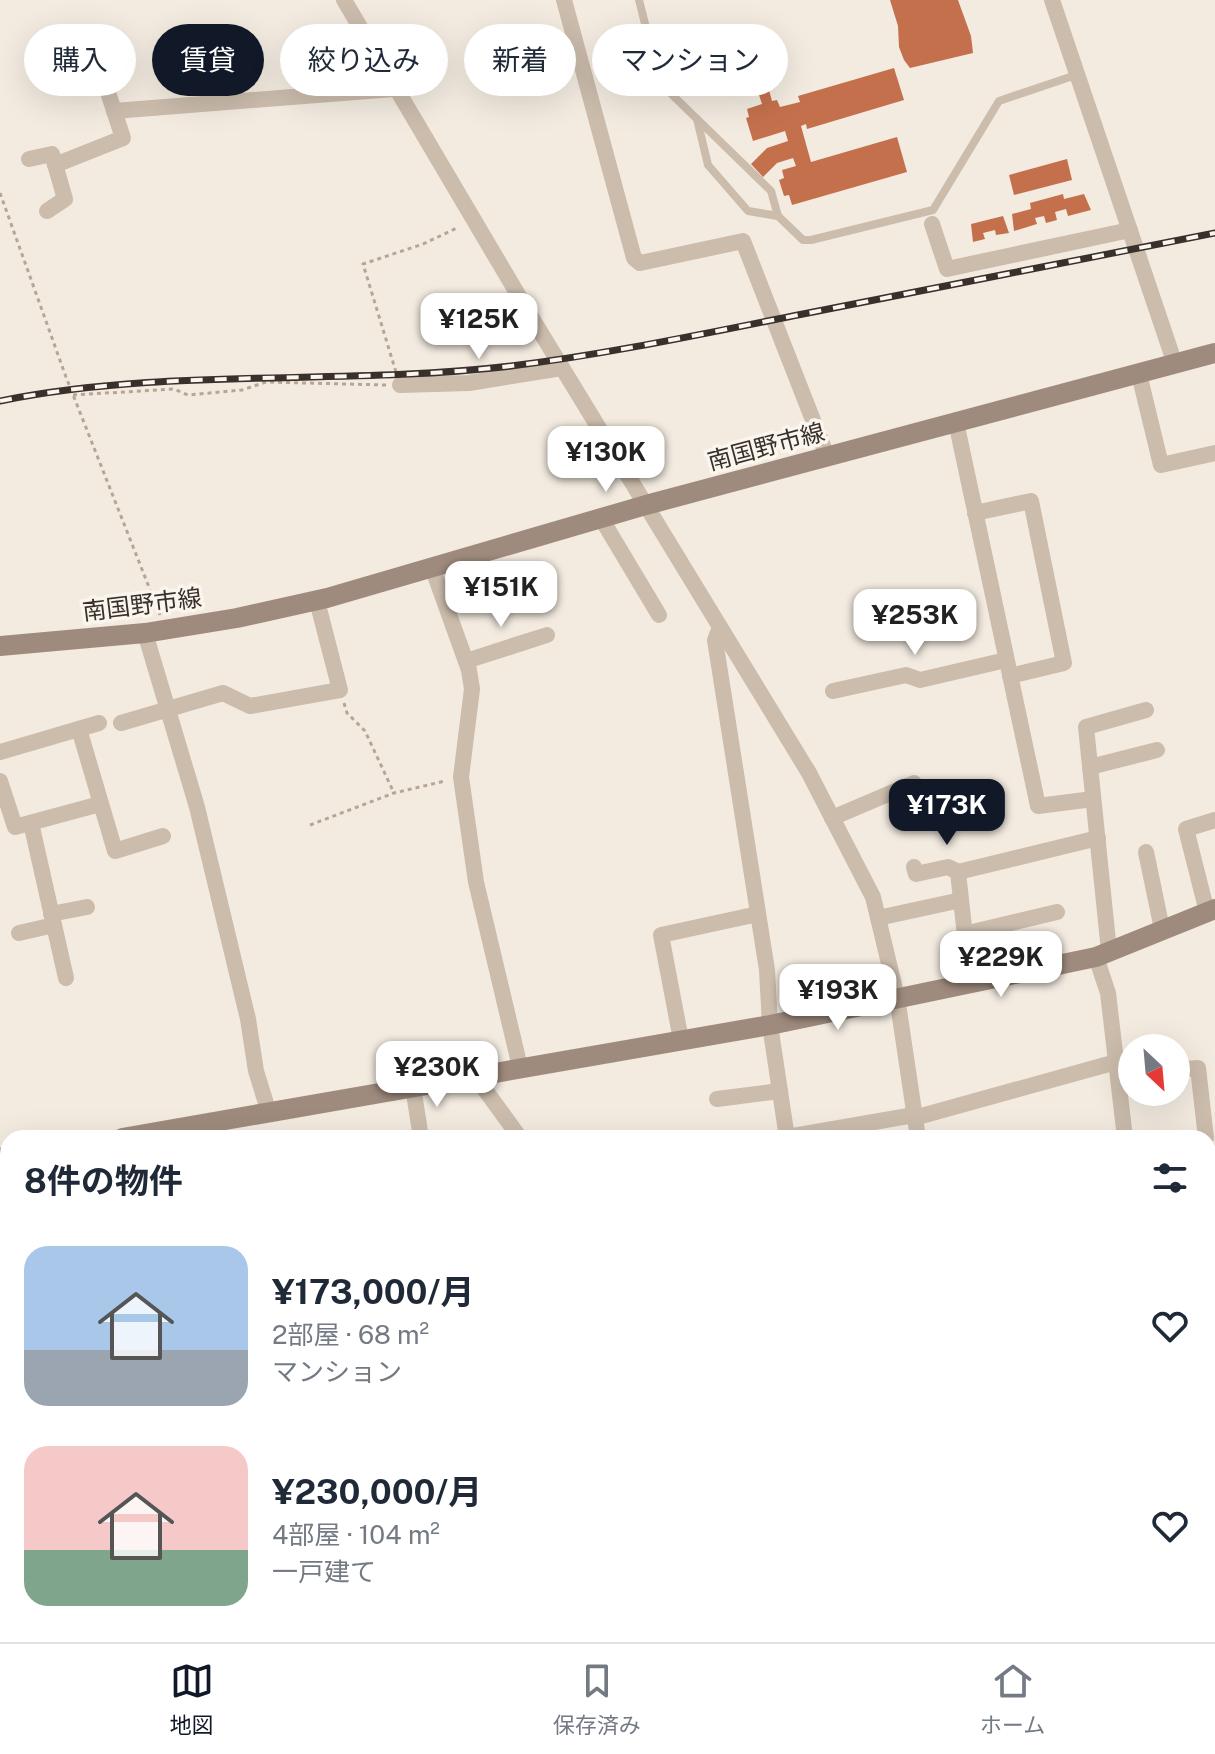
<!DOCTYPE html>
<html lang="ja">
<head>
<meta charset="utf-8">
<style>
	body { margin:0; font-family:"Public Sans","Noto Sans JP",sans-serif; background:#f6f6f7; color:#1f2937; height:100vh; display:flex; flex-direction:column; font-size:30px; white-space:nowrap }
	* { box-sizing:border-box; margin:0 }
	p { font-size:26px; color:#747a83 }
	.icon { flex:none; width:44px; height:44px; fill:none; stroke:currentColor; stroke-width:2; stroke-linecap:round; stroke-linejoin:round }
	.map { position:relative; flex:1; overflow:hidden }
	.panel { position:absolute; left:0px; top:1130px; width:1216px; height:512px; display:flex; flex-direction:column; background:#fff; border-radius:24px 24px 0 0; box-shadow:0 8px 32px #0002 }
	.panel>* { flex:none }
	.banner { position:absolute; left:24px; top:24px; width:800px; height:72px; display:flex; gap:16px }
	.needle { width:52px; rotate:154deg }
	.buttons { position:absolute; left:1118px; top:1034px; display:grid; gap:16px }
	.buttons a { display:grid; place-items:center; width:72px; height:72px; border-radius:50%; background:#fff; box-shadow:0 8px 32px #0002; font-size:40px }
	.price { position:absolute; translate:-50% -68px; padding:0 18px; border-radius:16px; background:#fff; color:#222; font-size:26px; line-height:52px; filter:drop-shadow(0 2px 4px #0008) }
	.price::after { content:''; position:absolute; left:50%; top:48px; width:24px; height:18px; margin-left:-12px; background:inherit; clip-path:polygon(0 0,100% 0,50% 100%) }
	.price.active { background:#111827; color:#fff }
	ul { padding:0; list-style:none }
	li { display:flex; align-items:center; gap:24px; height:200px; padding:0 24px }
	li span { display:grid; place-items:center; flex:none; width:224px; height:160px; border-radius:24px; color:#555 }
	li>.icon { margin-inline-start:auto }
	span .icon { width:96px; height:96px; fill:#fffc; stroke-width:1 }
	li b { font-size:34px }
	h2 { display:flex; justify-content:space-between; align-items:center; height:96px; padding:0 24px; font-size:34px }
	.pill { padding:0 28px; border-radius:36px; background:#fff; box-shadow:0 8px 32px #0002; font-size:28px; line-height:72px }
	.pill.active { background:#111827; color:#fff }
	.tabs { display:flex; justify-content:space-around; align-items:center; height:112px; border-top:2px solid #e0e1e3; background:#fff; font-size:22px; color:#747a83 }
	.tabs a { display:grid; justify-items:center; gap:4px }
	.tabs .active { color:#111827 }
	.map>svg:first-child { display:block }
</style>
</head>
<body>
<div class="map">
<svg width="1215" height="1642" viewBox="0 0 1215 1642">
	<rect width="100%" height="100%" fill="#f3ebe0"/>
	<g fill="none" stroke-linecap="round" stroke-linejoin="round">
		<path stroke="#7fabb0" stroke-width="4" d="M0,1637L2,1642"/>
	</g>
	<g fill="#c4704d">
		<path d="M890,0H958L971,36L973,53L910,68L904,60L899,47L898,26Z"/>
		<path d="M738,31L739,35L753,43L756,42L760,56H757L753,68L749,72L752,78L744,81L742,76L722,81L717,63L718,47L725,39V35Z"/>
		<path d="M894,68L904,100L807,129L806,124L801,126L811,162L897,137L907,172L792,205L789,195L784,196L779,180L784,178L782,170L796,166L793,158L777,163L763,177L751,164L767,148L788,141L785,131L753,141L746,118L749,117L747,109L762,104L757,89L748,92L745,82L765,76L772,101L777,100L780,107L800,102L798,96Z"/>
		<path d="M1067,159L1072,180L1014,195L1009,175Z"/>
		<path d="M1063,194L1064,199L1084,194L1091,210L1068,216L1066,209L1055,212L1057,220L1046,223L1044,216L1035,218L1037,224L1014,231L1012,214L1031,209L1030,203Z"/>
		<path d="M1003,216L1009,233L996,235L995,230L983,233L985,239L973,242L971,224Z"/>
	</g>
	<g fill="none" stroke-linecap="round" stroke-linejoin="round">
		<g stroke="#b7a696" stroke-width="3" stroke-dasharray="4 4" stroke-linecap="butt">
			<path d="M0,193L66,377L160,615"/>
			<path d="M396,372L363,264L423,244L459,227"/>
			<path d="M73,395L174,389L188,395L242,390L266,382L386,385"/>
			<path d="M344,703L347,713L365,731L394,793"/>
			<path d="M310,825L394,793L445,781"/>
		</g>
		<g stroke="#cbbcac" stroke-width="8">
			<path d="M639,0L660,83L771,191L778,216L803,240H811L933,210L999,101L1076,75"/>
			<path d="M697,119L708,165L748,211L778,216"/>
		</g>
		<g stroke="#cbbcac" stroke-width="16">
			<path d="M344,0L530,315L809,773L873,897L897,997L918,1138"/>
			<path d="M564,0L634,258L640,263L743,241L827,456"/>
			<path d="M1052,0L1175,364"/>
			<path d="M114,111L394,89"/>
			<path d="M29,159L52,154L65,199L47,211"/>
			<path d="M55,165L123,138L99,65"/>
			<path d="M932,224L947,269L1130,230"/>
			<path d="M1139,374L1161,465L1215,453"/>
			<path d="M400,385L469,383L562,368"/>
			<path d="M956,422L1038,806L1093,799"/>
			<path d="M975,513L1031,501L1064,663L1010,676"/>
			<path d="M601,518L659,615"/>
			<path d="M432,567L469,670L472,689L461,777L476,882L520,1067"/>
			<path d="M720,627L715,640L767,970L770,1025L787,1138"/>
			<path d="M145,633L197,807L248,1019L256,1071L269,1113"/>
			<path d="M466,661L547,635"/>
			<path d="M833,691L906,675L920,680L1006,660"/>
			<path d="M121,723L223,693L250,706L340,690L317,601"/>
			<path d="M79,729L115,851L163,836"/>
			<path d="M0,752L99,723"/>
			<path d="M1090,767L1157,750"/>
			<path d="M0,781L15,827L100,804"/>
			<path d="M832,818L914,783"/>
			<path d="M31,823L66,978"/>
			<path d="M1146,852L1162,929"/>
			<path d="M914,867L916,874L948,867L958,872"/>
			<path d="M1207,912L1186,829L1215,820"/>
			<path d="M51,914L87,907"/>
			<path d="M878,918L961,900"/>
			<path d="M19,933L54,925"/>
			<path d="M964,934L1057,912"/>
			<path d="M1109,951L1086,727L1146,710"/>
			<path d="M1096,957L1108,993L1125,1138"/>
			<path d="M970,982L958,872L1098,838"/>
			<path d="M681,1040L661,935L758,914"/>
			<path d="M1176,1070L1198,1068L1206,1138"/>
			<path d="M475,1076L520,1138"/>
			<path d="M413,1087L421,1138"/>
			<path d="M717,1099L780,1091"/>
			<path d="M914,1118L1116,1062"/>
			<path d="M787,1137L914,1115"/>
			<path d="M1208,1350L1215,1348"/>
			<path d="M0,1432L8,1457"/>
			<path d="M0,1497L8,1494"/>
			<path d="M0,1594L8,1591"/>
			<path d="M149,1634L151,1642"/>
			<path d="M369,1634L372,1642"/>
			<path d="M561,1634L563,1642"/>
			<path d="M850,1634L851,1642"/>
			<path d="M993,1634L994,1642"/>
			<path d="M1177,1634V1642"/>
			<path d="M653,1642L671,1634"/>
			<path d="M1194,1642L1215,1636"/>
		</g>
		<g stroke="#9f8b7d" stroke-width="20">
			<path d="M0,646L145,633L237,618L327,598L646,505L1215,353"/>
			<path d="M122,1138L770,1025L1096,957L1215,909"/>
			<path d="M0,1158L8,1156"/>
			<path d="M0,1607L8,1627"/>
		</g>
		<defs>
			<path id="rail" d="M0,401C169,367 341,386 511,366C609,354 706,333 803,314C940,287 1078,260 1215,233"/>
		</defs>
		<use href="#rail" stroke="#39302b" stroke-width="7"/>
		<use href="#rail" stroke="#faf5ed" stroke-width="4" stroke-dasharray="12" stroke-linecap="butt"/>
	</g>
	<g text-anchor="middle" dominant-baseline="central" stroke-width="7" stroke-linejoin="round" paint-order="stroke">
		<g font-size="24" fill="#39302b" stroke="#faf5ed">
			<text transform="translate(766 446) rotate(-15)">南国野市線</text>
			<text transform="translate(142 604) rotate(-7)">南国野市線</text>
		</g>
	</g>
</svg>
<div class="buttons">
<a><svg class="needle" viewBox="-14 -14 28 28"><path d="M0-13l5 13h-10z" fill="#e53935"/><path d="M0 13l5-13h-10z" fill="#747a83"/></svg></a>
</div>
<b class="price" style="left:479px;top:361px">¥125K</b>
<b class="price" style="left:606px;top:494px">¥130K</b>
<b class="price" style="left:501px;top:629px">¥151K</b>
<b class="price" style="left:915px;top:657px">¥253K</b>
<b class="price active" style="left:947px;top:847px">¥173K</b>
<b class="price" style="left:1001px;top:999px">¥229K</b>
<b class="price" style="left:838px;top:1032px">¥193K</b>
<b class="price" style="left:437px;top:1109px">¥230K</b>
<div class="banner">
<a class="pill">購入</a>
<a class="pill active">賃貸</a>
<a class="pill">絞り込み</a>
<a class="pill">新着</a>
<a class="pill">マンション</a>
</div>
<section class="panel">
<h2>8件の物件<svg class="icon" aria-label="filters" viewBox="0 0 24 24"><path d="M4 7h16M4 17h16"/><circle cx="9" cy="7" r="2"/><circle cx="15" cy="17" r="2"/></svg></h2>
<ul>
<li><span style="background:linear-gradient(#a9c7e8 65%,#9aa5b1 0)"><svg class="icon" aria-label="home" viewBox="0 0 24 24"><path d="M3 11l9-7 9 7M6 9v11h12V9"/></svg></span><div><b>¥173,000/月</b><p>2部屋 · 68 m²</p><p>マンション</p></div><svg class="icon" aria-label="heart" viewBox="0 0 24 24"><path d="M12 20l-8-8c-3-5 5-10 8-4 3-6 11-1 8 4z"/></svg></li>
<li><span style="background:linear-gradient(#f6c9c9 65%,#7fa58c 0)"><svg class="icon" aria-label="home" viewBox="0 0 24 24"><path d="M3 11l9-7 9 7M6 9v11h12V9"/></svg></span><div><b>¥230,000/月</b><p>4部屋 · 104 m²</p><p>一戸建て</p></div><svg class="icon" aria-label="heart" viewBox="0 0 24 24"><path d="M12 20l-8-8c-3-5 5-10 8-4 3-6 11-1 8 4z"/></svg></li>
</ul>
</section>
</div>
<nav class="tabs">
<a class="active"><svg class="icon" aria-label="map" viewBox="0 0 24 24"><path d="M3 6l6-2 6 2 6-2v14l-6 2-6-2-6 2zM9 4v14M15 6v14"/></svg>地図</a>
<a><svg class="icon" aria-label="saved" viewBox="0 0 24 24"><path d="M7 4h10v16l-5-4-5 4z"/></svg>保存済み</a>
<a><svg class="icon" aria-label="home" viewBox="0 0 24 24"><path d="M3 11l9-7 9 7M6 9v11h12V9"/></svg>ホーム</a>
</nav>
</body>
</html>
